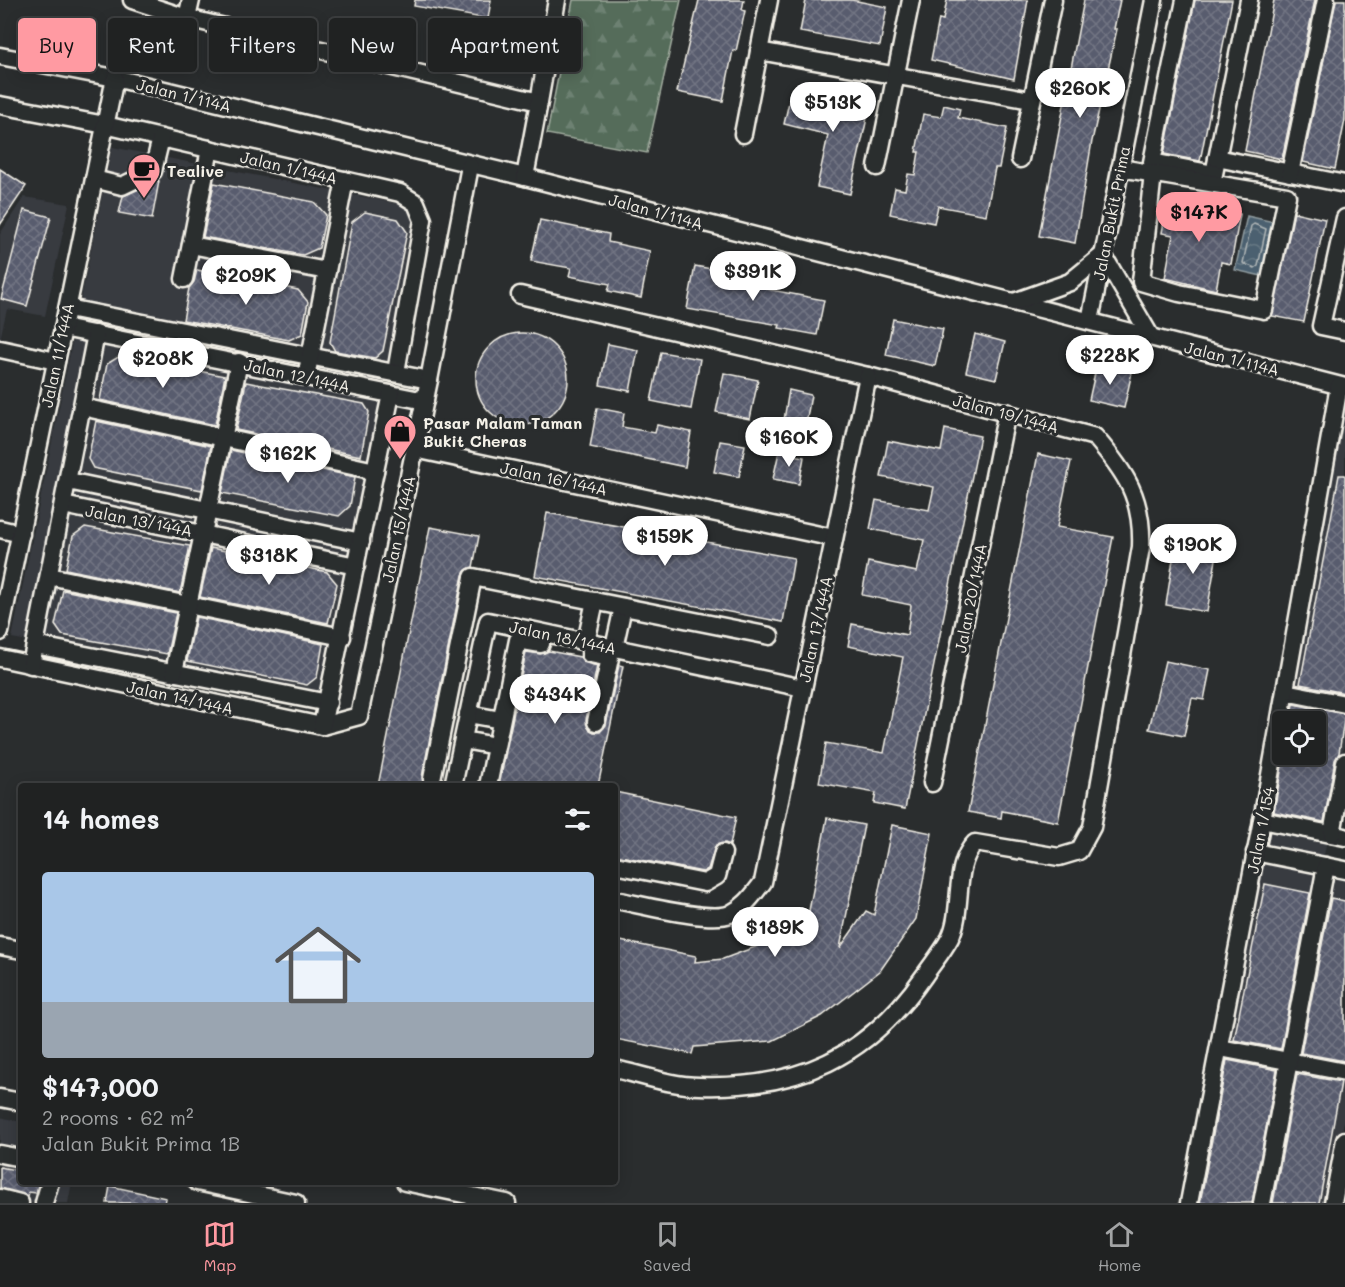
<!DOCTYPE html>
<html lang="en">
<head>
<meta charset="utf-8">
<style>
	body { margin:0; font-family:Mali,sans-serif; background:#282a2a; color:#f1f3f6; height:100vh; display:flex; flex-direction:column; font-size:22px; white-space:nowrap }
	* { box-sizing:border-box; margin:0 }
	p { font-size:20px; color:#a2a4a5 }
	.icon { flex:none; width:33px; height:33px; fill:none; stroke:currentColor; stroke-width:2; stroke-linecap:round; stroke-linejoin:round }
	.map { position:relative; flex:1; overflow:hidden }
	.drawer { position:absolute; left:18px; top:783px; width:600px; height:402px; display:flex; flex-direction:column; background:#202222; border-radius:6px; box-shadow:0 3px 15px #0003,0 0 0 2px #3d3f40 }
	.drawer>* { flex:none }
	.banner { position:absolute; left:18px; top:18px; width:600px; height:54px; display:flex; gap:12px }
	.controls { position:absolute; left:1272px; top:711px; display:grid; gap:12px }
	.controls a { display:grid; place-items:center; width:54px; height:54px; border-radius:6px; background:#202222; box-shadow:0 3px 15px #0003,0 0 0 2px #3d3f40; font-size:30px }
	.price { position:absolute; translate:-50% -51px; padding:0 14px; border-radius:21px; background:#fff; color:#222; font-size:20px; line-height:39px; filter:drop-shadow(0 2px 3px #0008) }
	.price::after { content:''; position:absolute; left:50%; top:36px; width:18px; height:14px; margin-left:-9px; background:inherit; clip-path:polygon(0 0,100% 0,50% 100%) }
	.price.selected { background:#ff9aa2; color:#111 }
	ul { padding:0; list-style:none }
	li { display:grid; align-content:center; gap:12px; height:318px; padding:0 24px }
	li+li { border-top:2px solid #3d3f40 }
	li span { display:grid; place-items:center; height:186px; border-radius:6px; color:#555 }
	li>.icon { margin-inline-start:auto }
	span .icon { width:108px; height:108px; fill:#fffc; stroke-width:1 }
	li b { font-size:26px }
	h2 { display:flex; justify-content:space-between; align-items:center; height:72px; padding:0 24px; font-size:26px }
	.pill { padding:0 21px; border-radius:6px; background:#202222; box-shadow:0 3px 15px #0003,0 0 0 2px #3d3f40; font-size:21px; line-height:54px }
	.pill.selected { background:#ff9aa2; color:#111 }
	.dock { display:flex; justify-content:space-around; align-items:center; height:84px; border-top:2px solid #3d3f40; background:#202222; font-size:16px; color:#a2a4a5 }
	.dock a { display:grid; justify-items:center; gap:3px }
	.dock .selected { color:#ff9aa2 }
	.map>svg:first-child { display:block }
</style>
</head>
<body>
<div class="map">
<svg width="1345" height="1203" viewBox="0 0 1345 1203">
	<defs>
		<pattern id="forest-firs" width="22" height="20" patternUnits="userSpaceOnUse" patternTransform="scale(1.5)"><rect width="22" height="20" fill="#546c5a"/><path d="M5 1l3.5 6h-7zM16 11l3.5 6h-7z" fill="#6d8172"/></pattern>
		<pattern id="water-waves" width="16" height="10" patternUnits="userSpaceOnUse" patternTransform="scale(1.5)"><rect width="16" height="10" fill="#4c616f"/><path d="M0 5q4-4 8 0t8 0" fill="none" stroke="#667884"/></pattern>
		<pattern id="building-cross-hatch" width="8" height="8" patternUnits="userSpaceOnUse" patternTransform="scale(1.5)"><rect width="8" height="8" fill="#595c6e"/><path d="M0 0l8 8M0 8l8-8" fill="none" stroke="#717483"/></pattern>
	</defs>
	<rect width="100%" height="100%" fill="#2a2d2e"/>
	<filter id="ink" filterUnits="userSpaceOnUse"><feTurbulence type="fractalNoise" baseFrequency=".0167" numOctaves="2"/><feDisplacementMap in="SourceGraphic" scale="12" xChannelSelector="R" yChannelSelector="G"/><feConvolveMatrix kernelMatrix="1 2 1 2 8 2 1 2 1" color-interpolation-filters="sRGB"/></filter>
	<g filter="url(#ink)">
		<g fill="#383b41">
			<path d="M112,147L409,206L417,221L324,696L12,638Z"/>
			<path d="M24,197L69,204L45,316L7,309L0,339V234Z"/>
			<path d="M1345,397V740L1321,872L1345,876V1116L1328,1203H1194L1282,729V754H1316V722L1284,721Z"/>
			<path d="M0,1117L21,1122V1182H72L68,1203H0Z"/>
		</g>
		<path fill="url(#forest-firs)" stroke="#a4aea1" stroke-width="1.5" d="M573,0H681L647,153L547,134Z"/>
		<path fill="url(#water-waves)" stroke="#8f9b9f" stroke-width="1.5" d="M1247,216L1274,222L1262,276L1235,270Z"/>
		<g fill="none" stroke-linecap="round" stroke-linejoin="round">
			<path stroke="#b1b7b8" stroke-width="1.5" d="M1254,224L1266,229L1258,266L1255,268L1243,263L1251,226Z"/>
		</g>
		<g fill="url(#building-cross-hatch)" stroke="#f4f1e8" stroke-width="1.5">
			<path d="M415,0H491L488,19L414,6Z"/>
			<path d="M699,0H744L742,10L745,11L736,51L733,50L723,101L677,92Z"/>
			<path d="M806,0H852L887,7L880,46L800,32Z"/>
			<path d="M947,0H1028L1014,79L931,60L939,19L943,20Z"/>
			<path d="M1084,0H1120L1114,29H1117L1092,141L1075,243L1039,236Z"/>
			<path d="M1195,0H1232L1200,161L1164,154Z"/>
			<path d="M1274,0H1315L1282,159L1245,151Z"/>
			<path d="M1336,0H1345V120L1335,169L1303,162Z"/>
			<path d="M792,89L833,99L835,91L871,100L850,194L817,187L828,135L784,124Z"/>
			<path d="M944,105L960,109L958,118L1007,128L999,168H995L986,215L938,206L934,223L890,214L895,188L905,190L908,174L915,175L919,152H916L923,114L941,117Z"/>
			<path d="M0,169L26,186L0,225Z"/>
			<path d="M157,181H159L152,219L119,213L123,196Z"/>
			<path d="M214,183L314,202L326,215L319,248L303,255L203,237Z"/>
			<path d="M1168,200L1240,214L1231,264L1221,262L1216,290L1165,278L1173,235L1162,233Z"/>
			<path d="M24,210L51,217L27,306L1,299Z"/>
			<path d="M365,212L398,219L407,232L383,351L375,358L335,351L330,342L352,222Z"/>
			<path d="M1294,212L1325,219L1304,322L1272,316Z"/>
			<path d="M540,220L609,234L608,242L650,251L641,298L608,291L610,284L569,276L571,268L531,261Z"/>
			<path d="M695,266L723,271L722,276L767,285L766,289L824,300L817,335L779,328L780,325L687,309Z"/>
			<path d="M197,270L298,290L308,302L302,334L289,340L183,320L189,288L194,282Z"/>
			<path d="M893,319L943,329L935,366L886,355Z"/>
			<circle cx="522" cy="379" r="46"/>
			<path d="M975,334L1005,342L996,379L966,372Z"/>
			<path d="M608,344L638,350L630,391L600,385Z"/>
			<path d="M661,352L700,359L691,409L651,401Z"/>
			<path d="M120,356L225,376L215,425L100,400L107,364Z"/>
			<path d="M1097,364L1132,372L1124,408L1089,400Z"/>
			<path d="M724,373L758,380L750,419L716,412Z"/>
			<path d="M246,382L364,404L369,412L361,456L236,430Z"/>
			<path d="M789,390L811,395L806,424L784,420Z"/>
			<path d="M597,408L624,413L622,427L655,433L657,425L691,432L685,467L590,447Z"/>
			<path d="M96,421L211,446L202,490L93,468L88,459Z"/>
			<path d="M945,429L980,436L905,809L874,803L876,793L819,783L826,743L884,753L903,657L848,646L852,624L907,635L911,605L862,595L868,562L917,572L924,540L870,529L876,500L929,510L934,487L881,477L888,441L941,451Z"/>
			<path d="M720,441L745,445L739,477L714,472Z"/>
			<path d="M231,450L355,477L350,506L339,516L222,493Z"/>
			<path d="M779,452L804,457L799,484L773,479Z"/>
			<path d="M1038,454L1071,461L1057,527L1113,537L1058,822L1002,811L1001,818L968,812Z"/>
			<path d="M1339,475H1345V693L1300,684Z"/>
			<path d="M547,513L794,558L783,622L535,576Z"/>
			<path d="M85,527L190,546L180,593L66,569L73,536Z"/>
			<path d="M430,527L479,536L473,567L466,570L463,575L422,777L424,786H378Z"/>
			<path d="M1187,536L1219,542L1207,612L1166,605L1174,553L1183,555Z"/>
			<path d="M211,548L327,572L337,584L328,623L200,597Z"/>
			<path d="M63,590L176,613L167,654L62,635L55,625Z"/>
			<path d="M196,617L323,644L317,677L307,685L187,661Z"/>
			<path d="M549,651L580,657L584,662L597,666L586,720L589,729L594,732H600L606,725L619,665L623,666L598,786H499L526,652L540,654Z"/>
			<path d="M1165,661L1210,670L1204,700L1192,698L1184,736L1149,729Z"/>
			<path d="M1293,704L1345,714L1339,753L1335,760L1324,822L1274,812L1284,754H1316V722H1290Z"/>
			<path d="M615,792L736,817L730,845L725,843L716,845L708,869L703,872L615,855Z"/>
			<path d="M827,818L864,825L840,948L866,911L874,915L892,825L932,833L916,919L880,971L822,1016L772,1041L694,1047L692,1054L615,1039V940L696,956L695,962L723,959L755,947L770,938L792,913L807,921Z"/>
			<path d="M1265,884L1310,893L1281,1049L1234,1040Z"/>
			<path d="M1331,898L1345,901V1061L1301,1053Z"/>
			<path d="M1227,1060L1277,1070L1252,1203H1200Z"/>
			<path d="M1297,1074L1341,1082L1322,1187L1319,1203H1273Z"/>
			<path d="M0,1167L21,1171V1182H39L36,1193L29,1192L28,1196L0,1188Z"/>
			<path d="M110,1186L166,1198L165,1203H107Z"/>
		</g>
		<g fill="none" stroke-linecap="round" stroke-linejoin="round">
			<defs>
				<g id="minor">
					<path d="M132,0L187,18L539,102L557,0"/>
					<path d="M1185,0L1152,162L1214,174L1249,0"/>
					<path d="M187,18L191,0"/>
					<path d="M759,51L1031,100"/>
					<path d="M0,56L115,78L525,177L1345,387"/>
					<path d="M0,105L105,125L400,193L416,203L423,220L396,372"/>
					<path d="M743,134L769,0"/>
					<path d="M1217,158L1345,184"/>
					<path d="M1020,159L1053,0"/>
					<path d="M877,167L911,0"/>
					<path d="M1120,168L1287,196L1264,310L1179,293L1141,282L1153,173"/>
					<path d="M1290,173L1326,0"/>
					<path d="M525,177L539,102"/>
					<path d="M94,179L122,186L153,171L161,138"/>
					<path d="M1345,218L1321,326L1345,331"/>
					<path d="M191,245L327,271"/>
					<path d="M1103,255L1151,337"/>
					<path d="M184,279L210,149"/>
					<path d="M520,295L868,376L1095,437C1126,473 1143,498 1141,547L1092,827L1079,851L1059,857L975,843C952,866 964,910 950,938C943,951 933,963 924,976C868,1057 798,1089 700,1086C672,1086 642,1075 615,1069"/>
					<path d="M1014,302L1070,282L1103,255"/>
					<path d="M68,308L429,380"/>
					<path d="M1090,321L1154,0"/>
					<path d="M63,328L425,401"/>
					<path d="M0,349L56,361"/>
					<path d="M308,367L345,180"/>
					<path d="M82,407L375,471"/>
					<path d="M415,449L834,538"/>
					<path d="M68,481L361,542"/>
					<path d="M63,505L356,566"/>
					<path d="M0,529L21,534"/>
					<path d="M49,576L342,637"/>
					<path d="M0,632L115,78"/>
					<path d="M586,642L595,601"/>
					<path d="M35,645L328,703"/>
					<path d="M614,648L623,607"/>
					<path d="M590,654L610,658L596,722"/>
					<path d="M0,658L322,726L359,716L429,380L470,166"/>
					<path d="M31,665L96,334"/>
					<path d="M174,672L239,362"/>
					<path d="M1285,692L1345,704"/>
					<path d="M468,714L501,720"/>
					<path d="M322,726L391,394"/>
					<path d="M463,740L496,746"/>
					<path d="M432,779L473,577L770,636"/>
					<path d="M932,783L1007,412"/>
					<path d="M453,786L488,621L803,688"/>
					<path d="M488,786L518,640L541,644"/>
					<path d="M1262,820L1345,837"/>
					<path d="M1332,834L1345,762"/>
					<path d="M1255,852L1345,870"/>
					<path d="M615,865L705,883L717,876L723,853"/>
					<path d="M615,900C639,904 710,923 730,914C745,907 753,895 763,882L868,376"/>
					<path d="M0,946L21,950"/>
					<path d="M1220,1048L1345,1072"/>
					<path d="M0,1098L21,1102"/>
					<path d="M0,1154L21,1158"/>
					<path d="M197,1182L296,1203"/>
					<path d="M405,1182L507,1203"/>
					<path d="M0,1198L20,1203"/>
					<path d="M44,1203L50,1182"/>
					<path d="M1189,1203L1262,820L1339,386"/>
					<path d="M1262,1203L1326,866"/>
					<path d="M1333,1203L1345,1140"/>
				</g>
			</defs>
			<use href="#minor" stroke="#f4f1e8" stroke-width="21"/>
			<use href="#minor" stroke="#2a2d2e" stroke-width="16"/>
		</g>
	</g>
	<defs>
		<symbol id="cafe-pin" viewBox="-11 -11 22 30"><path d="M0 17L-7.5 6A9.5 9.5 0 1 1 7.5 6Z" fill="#ff9aa2" stroke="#2a2d2e"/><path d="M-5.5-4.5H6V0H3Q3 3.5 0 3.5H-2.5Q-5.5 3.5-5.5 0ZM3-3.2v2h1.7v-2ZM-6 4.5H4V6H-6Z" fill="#111"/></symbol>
		<symbol id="shop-pin" viewBox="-11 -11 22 30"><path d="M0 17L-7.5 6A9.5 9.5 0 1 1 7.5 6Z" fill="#ff9aa2" stroke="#2a2d2e"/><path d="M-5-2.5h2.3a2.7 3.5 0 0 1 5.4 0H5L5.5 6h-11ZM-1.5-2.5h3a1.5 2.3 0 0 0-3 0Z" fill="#111"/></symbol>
	</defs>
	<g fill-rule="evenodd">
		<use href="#cafe-pin" x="125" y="151" width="38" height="52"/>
		<use href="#shop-pin" x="381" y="412" width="38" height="52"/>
	</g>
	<g text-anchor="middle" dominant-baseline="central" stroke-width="6" stroke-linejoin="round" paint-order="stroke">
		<g font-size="16" fill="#f4f1e8" stroke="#2a2d2e">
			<text transform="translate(184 95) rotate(14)">Jalan 1/114A</text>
			<text transform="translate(289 167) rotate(13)">Jalan 1/144A</text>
			<text transform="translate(656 211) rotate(15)">Jalan 1/114A</text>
			<text transform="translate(1111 213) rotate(-79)">Jalan Bukit Prima</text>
			<text transform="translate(57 355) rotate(-78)">Jalan 11/144A</text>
			<text transform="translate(1232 358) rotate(14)">Jalan 1/114A</text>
			<text transform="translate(297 375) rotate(12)">Jalan 12/144A</text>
			<text transform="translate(1006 413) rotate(15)">Jalan 19/144A</text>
			<text transform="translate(554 478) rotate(12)">Jalan 16/144A</text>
			<text transform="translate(139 520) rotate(11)">Jalan 13/144A</text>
			<text transform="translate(398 529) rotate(-78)">Jalan 15/144A</text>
			<text transform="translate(970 598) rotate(-79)">Jalan 20/144A</text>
			<text transform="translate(815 629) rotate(-78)">Jalan 17/144A</text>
			<text transform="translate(563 637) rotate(12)">Jalan 18/144A</text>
			<text transform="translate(180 697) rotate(12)">Jalan 14/144A</text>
			<text transform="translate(1260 830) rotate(-79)">Jalan 1/154</text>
		</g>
		<g font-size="16" font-weight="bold" fill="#f4f1e8" stroke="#2a2d2e" text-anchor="start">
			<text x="167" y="170">Tealive</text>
			<text x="423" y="422">Pasar Malam Taman<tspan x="423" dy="18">Bukit Cheras</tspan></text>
		</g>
	</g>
</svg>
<div class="controls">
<a><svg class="icon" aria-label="locate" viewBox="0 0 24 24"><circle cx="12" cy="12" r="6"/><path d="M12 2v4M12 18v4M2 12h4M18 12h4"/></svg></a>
</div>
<b class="price" style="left:1080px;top:119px">$260K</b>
<b class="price" style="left:833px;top:133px">$513K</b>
<b class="price selected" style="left:1199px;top:243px">$147K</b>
<b class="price" style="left:753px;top:302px">$391K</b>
<b class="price" style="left:246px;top:306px">$209K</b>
<b class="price" style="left:1110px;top:386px">$228K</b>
<b class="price" style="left:163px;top:389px">$208K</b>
<b class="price" style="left:789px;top:468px">$160K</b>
<b class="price" style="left:288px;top:484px">$162K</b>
<b class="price" style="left:665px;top:567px">$159K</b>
<b class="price" style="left:1193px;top:575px">$190K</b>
<b class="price" style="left:269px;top:586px">$318K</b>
<b class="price" style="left:555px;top:725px">$434K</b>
<b class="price" style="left:775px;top:958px">$189K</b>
<div class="banner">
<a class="pill selected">Buy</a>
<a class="pill">Rent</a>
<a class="pill">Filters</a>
<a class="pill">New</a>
<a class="pill">Apartment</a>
</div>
<section class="drawer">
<h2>14 homes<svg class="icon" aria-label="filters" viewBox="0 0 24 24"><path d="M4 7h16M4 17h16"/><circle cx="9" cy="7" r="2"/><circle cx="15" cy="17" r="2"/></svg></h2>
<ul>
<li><span style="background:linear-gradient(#a9c7e8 70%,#9aa5b1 0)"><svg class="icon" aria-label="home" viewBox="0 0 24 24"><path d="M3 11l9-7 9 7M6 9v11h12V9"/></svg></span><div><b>$147,000</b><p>2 rooms · 62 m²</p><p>Jalan Bukit Prima 1B</p></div></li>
</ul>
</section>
</div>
<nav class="dock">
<a class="selected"><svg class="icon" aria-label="map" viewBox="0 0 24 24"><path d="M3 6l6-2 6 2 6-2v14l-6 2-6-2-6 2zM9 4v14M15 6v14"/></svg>Map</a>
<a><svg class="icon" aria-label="saved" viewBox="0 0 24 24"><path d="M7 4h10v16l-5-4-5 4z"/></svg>Saved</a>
<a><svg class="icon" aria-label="home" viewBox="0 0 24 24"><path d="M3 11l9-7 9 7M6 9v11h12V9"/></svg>Home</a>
</nav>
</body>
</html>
